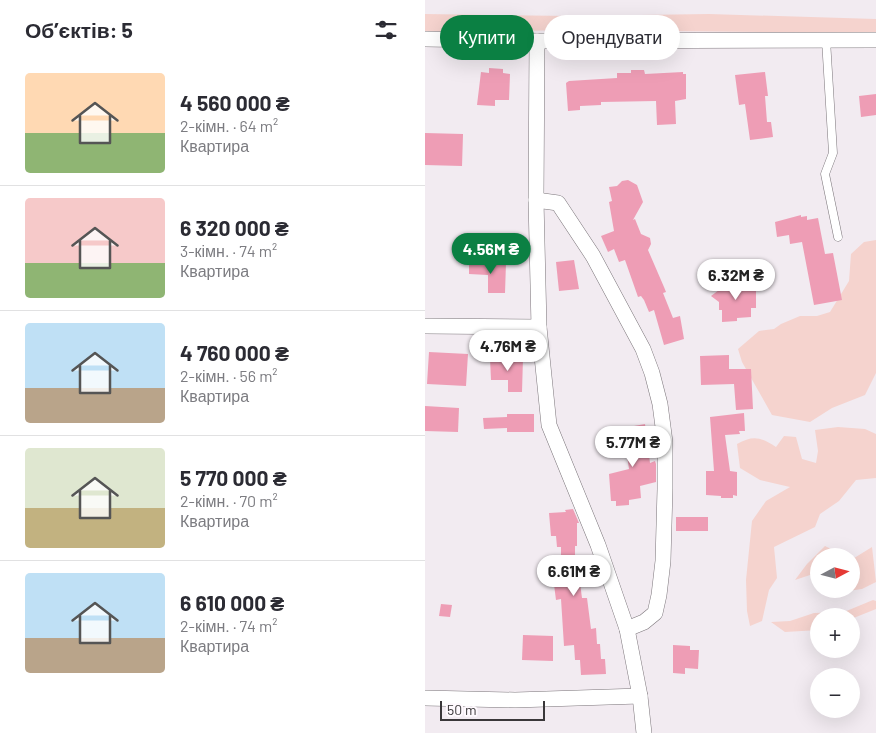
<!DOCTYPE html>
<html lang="uk">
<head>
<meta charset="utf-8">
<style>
	body { margin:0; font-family:Barlow,sans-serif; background:#f2f2f3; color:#2b2b33; height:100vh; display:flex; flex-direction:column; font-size:19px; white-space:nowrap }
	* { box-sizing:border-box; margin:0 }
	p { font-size:16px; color:#7c7c81 }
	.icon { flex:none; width:28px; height:28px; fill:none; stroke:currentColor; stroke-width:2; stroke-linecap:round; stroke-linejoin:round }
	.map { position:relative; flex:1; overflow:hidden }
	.sheet { display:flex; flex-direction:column; background:#fff; width:425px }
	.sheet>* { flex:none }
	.banner { position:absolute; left:15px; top:15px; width:360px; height:45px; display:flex; gap:10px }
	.needle { width:32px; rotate:83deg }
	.buttons { position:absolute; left:385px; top:548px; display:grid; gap:10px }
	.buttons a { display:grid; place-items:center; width:50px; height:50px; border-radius:50%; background:#fff; box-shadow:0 5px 20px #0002; font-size:25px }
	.scale { position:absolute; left:15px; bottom:12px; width:105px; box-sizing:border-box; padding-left:5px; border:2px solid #3a3739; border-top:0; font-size:14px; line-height:18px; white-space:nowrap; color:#3a3739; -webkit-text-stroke:4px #fef9fd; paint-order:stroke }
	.price { position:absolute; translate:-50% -42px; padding:0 11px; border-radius:18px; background:#fff; color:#222; font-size:16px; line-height:32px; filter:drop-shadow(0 1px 2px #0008) }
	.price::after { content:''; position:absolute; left:50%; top:30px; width:15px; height:11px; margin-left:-8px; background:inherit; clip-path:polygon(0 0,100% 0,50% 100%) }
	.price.active { background:#0b8043; color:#fff }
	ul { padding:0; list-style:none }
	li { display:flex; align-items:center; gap:15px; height:125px; padding:0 25px }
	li+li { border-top:1px solid #e1e1e2 }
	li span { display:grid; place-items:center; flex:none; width:140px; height:100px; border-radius:5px; color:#555 }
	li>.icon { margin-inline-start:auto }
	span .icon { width:60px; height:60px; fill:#fffc; stroke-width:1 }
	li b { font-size:21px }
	h2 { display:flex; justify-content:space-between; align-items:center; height:60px; padding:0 25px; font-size:21px }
	.pill { padding:0 18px; border-radius:22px; background:#fff; box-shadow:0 5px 20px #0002; font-size:18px; line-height:45px }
	.pill.active { background:#0b8043; color:#fff }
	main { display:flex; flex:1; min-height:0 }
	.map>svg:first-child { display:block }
</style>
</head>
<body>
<main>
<section class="sheet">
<h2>Об’єктів: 5<svg class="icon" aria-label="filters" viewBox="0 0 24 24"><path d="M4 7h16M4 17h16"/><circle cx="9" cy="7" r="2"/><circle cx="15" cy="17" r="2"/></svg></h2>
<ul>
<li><span style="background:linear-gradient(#ffd9b3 60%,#8fb573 0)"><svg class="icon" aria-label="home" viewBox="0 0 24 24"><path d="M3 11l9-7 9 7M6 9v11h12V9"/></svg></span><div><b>4 560 000 ₴</b><p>2-кімн. · 64 m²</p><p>Квартира</p></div></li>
<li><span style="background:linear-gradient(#f6c9c9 65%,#8fb573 0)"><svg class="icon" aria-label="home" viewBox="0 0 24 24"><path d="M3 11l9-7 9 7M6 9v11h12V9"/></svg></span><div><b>6 320 000 ₴</b><p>3-кімн. · 74 m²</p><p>Квартира</p></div></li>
<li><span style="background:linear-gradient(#bfe0f5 65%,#b9a48a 0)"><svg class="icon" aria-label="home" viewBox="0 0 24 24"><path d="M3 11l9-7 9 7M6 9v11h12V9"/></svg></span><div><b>4 760 000 ₴</b><p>2-кімн. · 56 m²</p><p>Квартира</p></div></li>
<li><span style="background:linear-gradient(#dfe7d0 60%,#c2b280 0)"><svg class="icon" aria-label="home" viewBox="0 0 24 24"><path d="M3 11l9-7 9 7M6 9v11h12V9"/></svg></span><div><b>5 770 000 ₴</b><p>2-кімн. · 70 m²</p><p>Квартира</p></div></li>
<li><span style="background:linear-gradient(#bfe0f5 65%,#b9a48a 0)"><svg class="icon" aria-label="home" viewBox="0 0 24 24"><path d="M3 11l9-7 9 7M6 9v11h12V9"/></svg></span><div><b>6 610 000 ₴</b><p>2-кімн. · 74 m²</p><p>Квартира</p></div></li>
</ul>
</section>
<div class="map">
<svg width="451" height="733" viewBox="0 0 451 733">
	<rect width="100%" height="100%" fill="#f2ebf1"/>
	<g fill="#f5d3ce">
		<path d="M0,14L147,16L284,14L451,19V33L140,30L0,33Z"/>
		<path d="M451,240V373L440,395L407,408L385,422L347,415L317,362L313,349L334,331L349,329L356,324L375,316H392L405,312L424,281L426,254L439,242Z"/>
		<path d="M413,427L440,429L451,434V478L431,480L414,501L395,514L390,527L349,547L352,578L344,590L337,621L325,626L322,611L321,580L327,521L341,501L365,487L335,480L315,468L312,444C328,435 336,437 351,447L359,436L371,437L377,459L391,463L393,451L390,430Z"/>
		<path d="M400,546L406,549V556H394V572L370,580L382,564Z"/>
		<path d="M447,547L451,582L437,589L409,593L408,589H426V560Z"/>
		<path d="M448,600L451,601V609L426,619V616H394V630L360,632L346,622L365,621L389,613L419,612Z"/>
	</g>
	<g fill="#ee9db5">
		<path d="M64,68L78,69V73L85,74L84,100H70V106L52,105L56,72L64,73Z"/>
		<path d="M206,70H219L220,74L258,72V74H261V99L250,101L251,124L232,125L231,101L176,102V105L155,106V110L143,111L141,83L144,81L192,78V73H206Z"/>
		<path d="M340,72L343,96H340L342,122H346L348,137L325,140L320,104L314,105L310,75Z"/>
		<path d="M451,94V115L436,117L434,96Z"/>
		<path d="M0,133L38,134L37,166L0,165Z"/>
		<path d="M203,180L212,185L218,202L208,220L210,219L216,234L225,238L226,244L223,250L239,287L241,292L238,293L248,318L255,316L259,339L239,345L229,310L224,312L219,300L216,296L213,297L200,260L194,262L189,249L183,252L176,236L189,231L184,202L187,201L184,187L192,186L197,181Z"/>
		<path d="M376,215V217L382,216V220L393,218L400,254L408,253L417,300L389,305L377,242L365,244L364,235L352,237L350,222Z"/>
		<path d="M149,260L154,289L134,291L131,262Z"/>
		<path d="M44,262L81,263L80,293H63V275L44,274Z"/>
		<path d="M299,283L331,284V308H326V317L312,318V321L297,322V310H294V302L286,296L294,290L293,286L299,285Z"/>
		<path d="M4,352L43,354L41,386L2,384Z"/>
		<path d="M304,355V369H326L328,409L311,410L309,384L276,385L275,356Z"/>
		<path d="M65,358H98L97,392H83V380H66Z"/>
		<path d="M0,406L34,408L33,432L0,431Z"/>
		<path d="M319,413L320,431H314L315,434L300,435L305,471L312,472V496L308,495V498H296V496L281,495V471H289L285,417Z"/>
		<path d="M82,414H109V432H82V428L59,429L58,418L82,417Z"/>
		<path d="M220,424L225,463L230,461L231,464V482L215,486L216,498L204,500V505L191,506V501H186L184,474L204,469L198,428Z"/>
		<path d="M148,509L154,523H152V546H150V568H153L157,598H162L166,629L171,628L172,644H175L176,659H180L181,674L156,675L155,660H150L149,645L139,646L136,599L131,600L127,569H136V547H132L131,536H126L124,513L141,512L140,510Z"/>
		<rect x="251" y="517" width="32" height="14"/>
		<path d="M16,604L27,605L25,617L14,616Z"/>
		<path d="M98,635L128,636V661L97,660Z"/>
		<path d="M248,645L265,646V650H274L273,669L260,668V674L248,673Z"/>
	</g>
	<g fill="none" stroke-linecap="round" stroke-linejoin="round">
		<defs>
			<path id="lane" d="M401,40L408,153L400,174L413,237"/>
			<g id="street">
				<path d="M0,39L112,41L451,40"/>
				<path d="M112,41L111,200L114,327L124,425L173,545L202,629L215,696L219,733"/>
				<path d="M111,200L133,203L168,256L218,349L227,373L235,404L240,442V489L238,561L234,595L230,613L219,622L202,629"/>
				<path d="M0,326L114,327"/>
				<path d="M0,698L90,700L215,696"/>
			</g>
		</defs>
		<use href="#lane" stroke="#7b757a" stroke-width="9"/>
		<use href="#street" stroke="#7b757a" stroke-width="16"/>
		<use href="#lane" stroke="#fff" stroke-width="8"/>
		<use href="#street" stroke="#fff" stroke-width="15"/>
	</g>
</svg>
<div class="buttons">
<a><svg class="needle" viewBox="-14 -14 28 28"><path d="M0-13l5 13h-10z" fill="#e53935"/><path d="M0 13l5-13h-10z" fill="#7c7c81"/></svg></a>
<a>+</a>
<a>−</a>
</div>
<div class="scale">50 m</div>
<b class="price active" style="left:66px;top:275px">4.56M ₴</b>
<b class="price" style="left:311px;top:301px">6.32M ₴</b>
<b class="price" style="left:83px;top:372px">4.76M ₴</b>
<b class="price" style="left:208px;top:468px">5.77M ₴</b>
<b class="price" style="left:149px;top:597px">6.61M ₴</b>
<div class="banner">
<a class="pill active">Купити</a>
<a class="pill">Орендувати</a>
</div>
</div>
</main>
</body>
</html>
